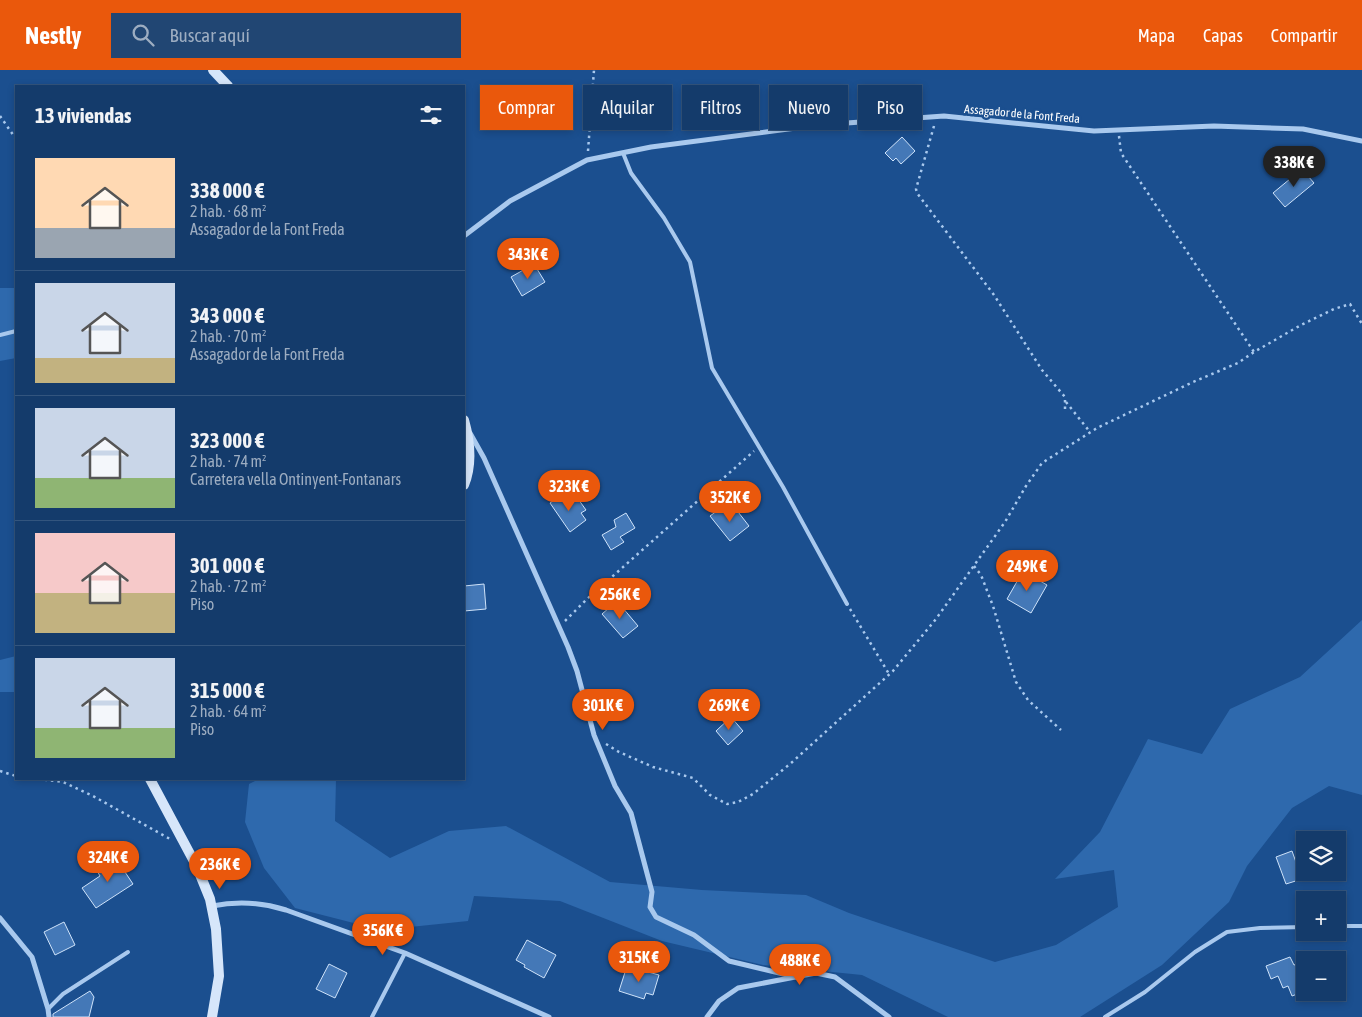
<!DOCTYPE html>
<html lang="es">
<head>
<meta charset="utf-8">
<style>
	body { margin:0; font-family:"Asap Condensed",sans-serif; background:#214673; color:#f1f3f6; height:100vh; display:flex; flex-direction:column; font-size:19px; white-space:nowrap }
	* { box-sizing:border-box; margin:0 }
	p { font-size:16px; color:#9dadc1 }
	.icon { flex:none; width:28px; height:28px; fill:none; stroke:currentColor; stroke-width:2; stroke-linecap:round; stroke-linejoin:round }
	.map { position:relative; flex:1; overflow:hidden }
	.side { position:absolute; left:15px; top:15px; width:450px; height:695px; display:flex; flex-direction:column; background:#143b6b; border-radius:0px; box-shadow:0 2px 8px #0003,0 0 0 1px #33557e }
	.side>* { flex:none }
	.top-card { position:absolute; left:480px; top:15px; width:475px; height:45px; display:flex; gap:10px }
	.tools { position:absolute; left:1296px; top:761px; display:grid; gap:10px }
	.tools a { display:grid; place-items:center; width:50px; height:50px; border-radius:0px; background:#143b6b; box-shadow:0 2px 8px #0003,0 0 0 1px #33557e; font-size:25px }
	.price { position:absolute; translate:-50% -42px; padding:0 11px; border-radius:18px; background:#ea580c; color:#fff; font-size:16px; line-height:32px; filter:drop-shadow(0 1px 2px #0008) }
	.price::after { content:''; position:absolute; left:50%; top:30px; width:15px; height:11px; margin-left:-8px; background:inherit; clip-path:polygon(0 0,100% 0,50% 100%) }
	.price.current { background:#222; color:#fff }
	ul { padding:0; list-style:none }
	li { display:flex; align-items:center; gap:15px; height:125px; padding:0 20px }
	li+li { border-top:1px solid #33557e }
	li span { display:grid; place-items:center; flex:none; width:140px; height:100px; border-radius:0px; color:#555 }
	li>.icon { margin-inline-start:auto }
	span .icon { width:60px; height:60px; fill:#fffc; stroke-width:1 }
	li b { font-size:21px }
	h2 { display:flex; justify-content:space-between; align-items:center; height:60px; padding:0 20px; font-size:21px }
	.chip { padding:0 18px; border-radius:0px; background:#143b6b; box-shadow:0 2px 8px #0003,0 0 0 1px #33557e; font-size:18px; line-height:45px }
	.chip.current { background:#ea580c; color:#fff }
	header { display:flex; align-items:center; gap:30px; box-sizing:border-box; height:70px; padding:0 25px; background:#ea580c; color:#fff }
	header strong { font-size:24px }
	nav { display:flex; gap:28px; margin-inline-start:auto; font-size:18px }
	.search { width:350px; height:45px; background:#214673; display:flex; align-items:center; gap:12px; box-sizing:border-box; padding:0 18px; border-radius:0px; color:#9dadc1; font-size:19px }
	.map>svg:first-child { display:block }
</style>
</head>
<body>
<header>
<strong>Nestly</strong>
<div class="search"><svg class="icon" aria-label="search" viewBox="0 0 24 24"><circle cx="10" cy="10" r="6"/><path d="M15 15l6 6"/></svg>Buscar aquí</div>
<nav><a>Mapa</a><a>Capas</a><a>Compartir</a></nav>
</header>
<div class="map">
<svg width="1362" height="947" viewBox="0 0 1362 947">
	<rect width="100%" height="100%" fill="#1b4f8f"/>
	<g fill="#2e69ad">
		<path d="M0,218H16V288L0,291Z"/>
		<path d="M1362,550V725L1329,716L1292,738L1247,796L1229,832L1162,895L1080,947H948L862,905L763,895L662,871L560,831L474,826L468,851L381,860L295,838L264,798L245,752L249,714L259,709H336L335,751L390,788L449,761L506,756L610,812L702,820L806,825L849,843L995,892L1056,875L1118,837L1114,800L1055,809L1100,762L1148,669L1202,684L1230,639L1300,607Z"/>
		<path d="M16,586V622H0V590Z"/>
	</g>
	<g fill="#4478b7" stroke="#cfe3fa">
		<path d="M902,67L915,81L901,94L896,88L893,91L885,83Z"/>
		<path d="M1302,99L1314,113L1285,137L1273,123Z"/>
		<path d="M534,194L545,212L522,226L511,207Z"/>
		<path d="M562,424L567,432L576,426L586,440L581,443L586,450L570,462L550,433Z"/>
		<path d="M721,438L726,445L735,438L749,456L730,471L710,446Z"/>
		<path d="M626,443L635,458L620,467L624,472L611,480L602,465L616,457L614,450Z"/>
		<path d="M1023,501L1047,515L1031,543L1007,529Z"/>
		<path d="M484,514L486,539L464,541V516Z"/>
		<path d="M617,531L638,556L623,568L602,544Z"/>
		<path d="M731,647L743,661L728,675L716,661Z"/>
		<path d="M1292,781L1302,809L1286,814L1276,787Z"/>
		<path d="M115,787L133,814L96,838L82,818L100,806L96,799Z"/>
		<path d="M64,852L75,875L55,885L44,862Z"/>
		<path d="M527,870L556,885L544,908L524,897L525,895L516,890Z"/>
		<path d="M1290,887L1294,895L1301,893L1305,903V909L1301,912L1305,921L1292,926L1288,916L1283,918L1278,906L1271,909L1266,896Z"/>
		<path d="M329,894L347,903L335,928L316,919Z"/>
		<path d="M627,896L659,905L653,925L646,923L644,929L619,921Z"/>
		<path d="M90,921L94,927L89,947H53V944Z"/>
	</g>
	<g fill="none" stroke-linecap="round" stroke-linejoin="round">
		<g stroke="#a9c9ee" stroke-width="2.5" stroke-dasharray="2.5 4" stroke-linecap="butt">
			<path d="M0,46L16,69"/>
			<path d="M934,56L916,119L917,123L994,225L1042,300L1065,327V340"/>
			<path d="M1119,66L1121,83L1254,282"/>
			<path d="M588,81L594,0"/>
			<path d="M1066,332L1090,362"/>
			<path d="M974,496L981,505L993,536L1016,612L1028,630L1061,660"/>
			<path d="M850,539L889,604"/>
			<path d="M565,551L587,529L754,381"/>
			<path d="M606,674L619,682L653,697L693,708L710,725L727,734L738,732L753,724L790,694L893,601L936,549L1005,452L1026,416L1042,393L1097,358L1193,312L1238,293L1254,282L1301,255L1334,239L1350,234L1362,254"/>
			<path d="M0,701L16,706"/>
			<path d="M38,709L63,712L93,726L170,769"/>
		</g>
		<g stroke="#a9c9ee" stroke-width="4">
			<path d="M623,83L631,103L664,148L690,192L712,298L783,417L847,534"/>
			<path d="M0,265L16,261"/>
			<path d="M1338,856H1362"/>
			<path d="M48,939L63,924L128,882"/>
			<path d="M372,947L405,883"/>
			<path d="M1105,947L1145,922L1195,882L1227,862L1260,858L1305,857"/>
		</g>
		<g stroke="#a9c9ee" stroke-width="5">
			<path d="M464,166L510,131L587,90L651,77L819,55L944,46L1094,61L1214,56L1303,59L1362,71"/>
			<path d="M470,363L484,388L568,577L577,601L594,665L615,716L631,743L652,822L650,837L656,847L694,865L729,891L796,907"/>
			<path d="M212,836C237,831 261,832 286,840L405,883L549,947"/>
			<path d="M0,848L32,887L48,939L49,947"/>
			<path d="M707,947L719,931L738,918L816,903L835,907L889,947"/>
		</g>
		<g stroke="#d6e6fa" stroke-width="10">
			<path d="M213,0L228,16"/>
			<path d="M464,350C470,371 472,395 464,415"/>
			<path d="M150,709L197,797L210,829L216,859L219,906L212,947"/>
		</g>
	</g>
	<g text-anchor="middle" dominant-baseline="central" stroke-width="5" stroke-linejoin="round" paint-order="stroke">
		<g font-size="12" fill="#fff" stroke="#1b4f8f">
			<text transform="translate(1022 44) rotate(5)">Assagador de la Font Freda</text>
		</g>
	</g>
</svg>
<div class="tools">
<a><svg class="icon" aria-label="layers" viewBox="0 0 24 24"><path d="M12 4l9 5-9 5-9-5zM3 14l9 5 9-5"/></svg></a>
<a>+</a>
<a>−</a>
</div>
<b class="price current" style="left:1294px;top:118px">338K €</b>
<b class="price" style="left:528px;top:210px">343K €</b>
<b class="price" style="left:569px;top:442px">323K €</b>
<b class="price" style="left:730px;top:453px">352K €</b>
<b class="price" style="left:1027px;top:522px">249K €</b>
<b class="price" style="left:620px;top:550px">256K €</b>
<b class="price" style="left:603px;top:661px">301K €</b>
<b class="price" style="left:729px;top:661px">269K €</b>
<b class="price" style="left:108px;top:813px">324K €</b>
<b class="price" style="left:220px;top:820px">236K €</b>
<b class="price" style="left:383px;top:886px">356K €</b>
<b class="price" style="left:639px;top:913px">315K €</b>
<b class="price" style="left:800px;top:916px">488K €</b>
<div class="top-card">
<a class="chip current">Comprar</a>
<a class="chip">Alquilar</a>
<a class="chip">Filtros</a>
<a class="chip">Nuevo</a>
<a class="chip">Piso</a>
</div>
<section class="side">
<h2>13 viviendas<svg class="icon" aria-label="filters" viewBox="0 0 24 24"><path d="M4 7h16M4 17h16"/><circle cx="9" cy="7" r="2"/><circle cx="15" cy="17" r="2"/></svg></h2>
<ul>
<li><span style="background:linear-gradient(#ffd9b3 70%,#9aa5b1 0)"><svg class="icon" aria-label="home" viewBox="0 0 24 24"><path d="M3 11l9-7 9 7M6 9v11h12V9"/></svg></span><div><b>338 000 €</b><p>2 hab. · 68 m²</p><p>Assagador de la Font Freda</p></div></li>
<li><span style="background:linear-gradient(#c9d6e8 75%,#c2b280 0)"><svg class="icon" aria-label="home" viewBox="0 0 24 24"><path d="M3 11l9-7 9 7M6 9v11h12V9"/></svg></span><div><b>343 000 €</b><p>2 hab. · 70 m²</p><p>Assagador de la Font Freda</p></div></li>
<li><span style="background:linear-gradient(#c9d6e8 70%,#8fb573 0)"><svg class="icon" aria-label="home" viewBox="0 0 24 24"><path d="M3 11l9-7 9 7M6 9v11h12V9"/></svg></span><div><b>323 000 €</b><p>2 hab. · 74 m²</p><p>Carretera vella Ontinyent-Fontanars</p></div></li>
<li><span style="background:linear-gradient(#f6c9c9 60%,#c2b280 0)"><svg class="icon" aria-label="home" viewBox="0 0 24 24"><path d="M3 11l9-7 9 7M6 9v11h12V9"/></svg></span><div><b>301 000 €</b><p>2 hab. · 72 m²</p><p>Piso</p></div></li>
<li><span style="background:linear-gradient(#c9d6e8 70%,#8fb573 0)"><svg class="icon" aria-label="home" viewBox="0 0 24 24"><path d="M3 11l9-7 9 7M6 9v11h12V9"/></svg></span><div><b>315 000 €</b><p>2 hab. · 64 m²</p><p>Piso</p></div></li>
</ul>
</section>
</div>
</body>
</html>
